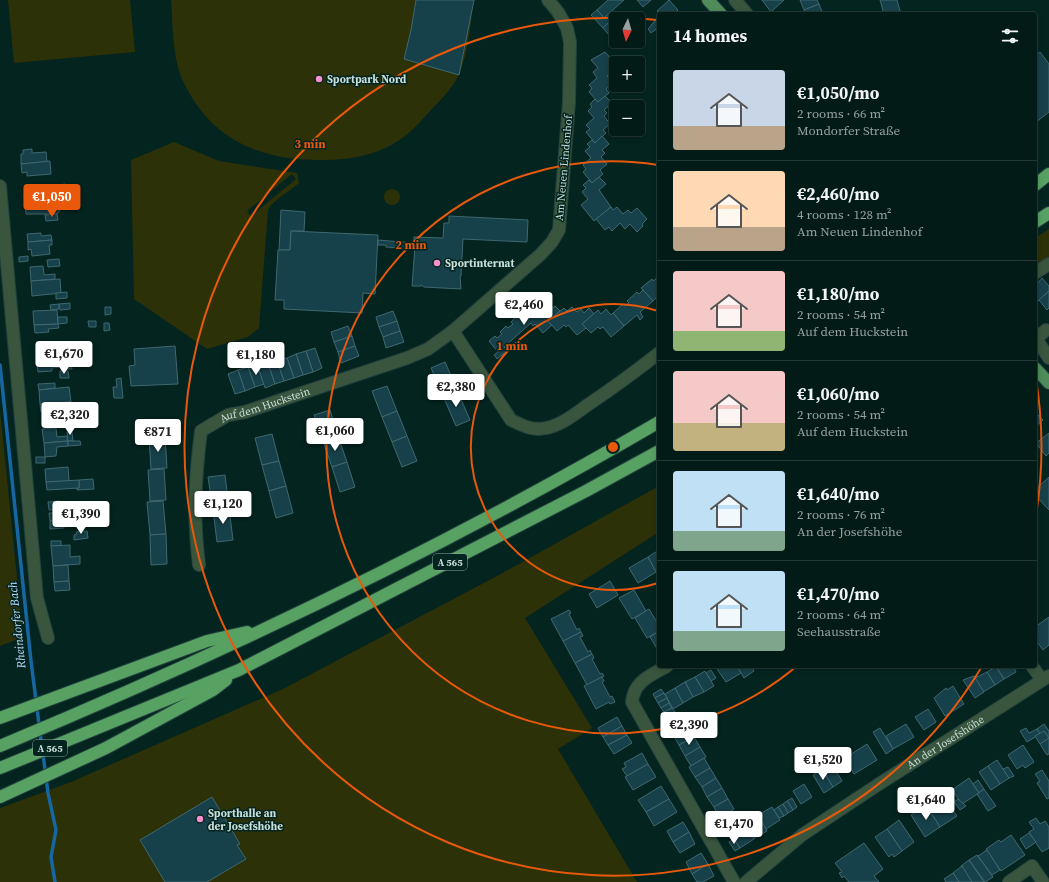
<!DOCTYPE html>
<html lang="en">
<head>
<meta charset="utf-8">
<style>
	body { margin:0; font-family:"Source Serif 4",serif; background:#0d2420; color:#f1f3f6; height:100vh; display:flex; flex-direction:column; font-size:15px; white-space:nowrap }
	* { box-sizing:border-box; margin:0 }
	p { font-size:13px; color:#97a1a1 }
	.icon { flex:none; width:22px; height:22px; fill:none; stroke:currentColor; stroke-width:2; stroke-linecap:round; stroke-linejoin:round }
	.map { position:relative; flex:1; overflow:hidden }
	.side { position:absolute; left:657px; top:12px; width:380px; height:656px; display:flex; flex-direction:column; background:#031b17; border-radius:4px; box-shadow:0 2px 6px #0003,0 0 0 1px #243936 }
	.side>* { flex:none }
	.needle { width:26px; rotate:185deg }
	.controls { position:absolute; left:609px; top:12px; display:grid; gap:8px }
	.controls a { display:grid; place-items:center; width:36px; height:36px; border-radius:4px; background:#031b17; box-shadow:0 2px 6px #0003,0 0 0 1px #243936; font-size:20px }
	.price { position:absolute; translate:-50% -34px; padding:0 9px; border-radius:4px; background:#fff; color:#222; font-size:13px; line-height:26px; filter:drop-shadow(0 1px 2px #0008) }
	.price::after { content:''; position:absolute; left:50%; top:24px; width:12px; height:9px; margin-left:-6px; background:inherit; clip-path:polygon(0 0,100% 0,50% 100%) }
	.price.selected { background:#ea580c; color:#fff }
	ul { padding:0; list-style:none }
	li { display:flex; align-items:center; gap:12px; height:100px; padding:0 16px }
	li+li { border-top:1px solid #243936 }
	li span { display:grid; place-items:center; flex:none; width:112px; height:80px; border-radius:4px; color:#555 }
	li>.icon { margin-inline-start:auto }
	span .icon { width:48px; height:48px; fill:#fffc; stroke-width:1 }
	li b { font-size:17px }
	h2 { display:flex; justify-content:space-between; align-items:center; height:48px; padding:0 16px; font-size:17px }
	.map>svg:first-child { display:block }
</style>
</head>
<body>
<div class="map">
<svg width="1049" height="882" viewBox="0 0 1049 882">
	<rect width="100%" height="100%" fill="#04241f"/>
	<g fill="#2d3108" fill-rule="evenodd">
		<path d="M8,0H130L135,52L14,63Z"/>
		<path d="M171,0H474C470,24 469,52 459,74C455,85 440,101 431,110C420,122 408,136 393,144C372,156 348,160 323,160C262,161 212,141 184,83C172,59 173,26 171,0Z"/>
		<path d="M174,142L219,161L297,173L299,183C290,191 273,200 268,210L259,328L248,337L207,349L134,299L131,160ZM292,174L296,179L251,216L247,211Z"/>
		<circle cx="392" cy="197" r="8"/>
		<path d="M1049,229V259L1035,268V238Z"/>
		<path d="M0,410L23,637L0,646Z"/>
		<path d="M659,486V532L525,618L592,728L558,749L637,882H0V808L71,782L283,689L497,576Z"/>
	</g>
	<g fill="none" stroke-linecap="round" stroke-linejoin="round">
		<g stroke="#1667a1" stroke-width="3.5">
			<path d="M0,365L31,661L42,748"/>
			<path d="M43,754L48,793L56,830L51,857L55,882"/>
		</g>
	</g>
	<g fill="#17414a" stroke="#3f6871">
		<path d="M416,0H474L459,75L404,59L411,30Z"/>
		<path d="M608,0H624L604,18L597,10Z"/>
		<path d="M637,0H651L643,7Z"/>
		<path d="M669,0L678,10L673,14H660L657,11Z"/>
		<path d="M762,0H784L771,12Z"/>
		<path d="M800,0H817L819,4L804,10Z"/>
		<path d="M880,0H897L901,14H884Z"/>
		<path d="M819,4L823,14H805L804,10Z"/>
		<path d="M597,10L604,18L610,12L615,17L603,28L591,15Z"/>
		<path d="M619,13L624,19H616L615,42L603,28Z"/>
		<path d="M658,17L659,27L651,33L648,29Z"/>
		<path d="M605,52L615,63L609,68L612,71L607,76L613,83L606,89L609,93L598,102L589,92L592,88L589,85L597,78L593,72L598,68L591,60Z"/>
		<path d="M1040,52L1049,64V112L1035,123V56Z"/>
		<path d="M605,96L612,103L604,110L607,113L604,116L610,124L603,130L606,133L595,143L586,132L590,129L586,125L594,118L588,111L592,107L590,104L595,99L598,102Z"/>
		<path d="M602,136L609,144L602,150L605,153L601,157L607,164L600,170L603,174L592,183L583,172L586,169L583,165L591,158L585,151L590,147L587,144L592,140L595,143Z"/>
		<path d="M32,149V153L46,152L47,162L21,164V154H23V150Z"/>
		<path d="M50,161L51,174L27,176V172L22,173L21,164Z"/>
		<path d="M599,177L606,184L599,190L611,207L594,221L581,205L588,199L582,192L586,188L583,185L589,180L592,183Z"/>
		<path d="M65,184L66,197L60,198L59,185Z"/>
		<path d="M59,185L60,194H55V200L25,203L24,195L32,194V189Z"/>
		<path d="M49,201V206L56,205L61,209L57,214H26L25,203Z"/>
		<path d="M611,207L613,210L617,207L623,214L628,210L631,213L637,208L647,219L642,224L643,226L637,232L630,224L625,229L620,223L612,231L609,227L605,230L596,219Z"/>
		<path d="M281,210L305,212L304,231H291L290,250H279Z"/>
		<path d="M57,214L58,220L46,221L45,215Z"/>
		<path d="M449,216L528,220L527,242L463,239L461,276H460L461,289L424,287L421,285V286H412L415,246H414V237L443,238L444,223H449Z"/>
		<path d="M291,231L378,235L375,294L363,293L362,313L284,309V300H275L278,250H290Z"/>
		<path d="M41,233V236L51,235L52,240L28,242L27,234Z"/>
		<path d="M52,240V245H49L50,254L32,256L31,249L28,250V242Z"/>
		<path d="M378,240L414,243V249L386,247V245H378Z"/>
		<path d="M28,256V261L19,262V257Z"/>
		<path d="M59,259L60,266L48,267L47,260Z"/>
		<path d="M43,266L44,275L55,274V279L31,281L30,267Z"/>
		<path d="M659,273V295L653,301L641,288L652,279L653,281L657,278L656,276Z"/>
		<path d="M1042,278L1049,286V291L1037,302L1035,299V283L1037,284Z"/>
		<path d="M60,279L61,293L32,296L31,281Z"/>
		<path d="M643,290L653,301L640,312L643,317L640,320L637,315L624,326L613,313L623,304L625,306L629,303L627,301L637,292L639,294Z"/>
		<path d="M1049,291V308L1047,310L1039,300Z"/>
		<path d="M67,292V298L56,299V293Z"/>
		<path d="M70,303V309L60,310L59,304Z"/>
		<path d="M59,304V309L51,310L50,305Z"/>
		<path d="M538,304L543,310L546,307L549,310L555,306L560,311L548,321L552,325L543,333L535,324L533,326L531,323L504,347L508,350L497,359L494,355L498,352L489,341L495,336L497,338L502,334L500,332L506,326L508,328L513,324L511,322L517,316L519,318L523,314L522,312L529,306L532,309Z"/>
		<path d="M105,307H111V314L105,315Z"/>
		<path d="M572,307L577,312L581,309L584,313L589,308L594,314L582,324L586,328L577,335L568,325L566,327L564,325L557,331L548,321L564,308L567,311Z"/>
		<path d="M606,309L611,315L613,313L624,326L611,337L603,327L600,329L598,327L591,333L582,324L598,310L601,314Z"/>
		<path d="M57,310L58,324L34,325L33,311Z"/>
		<path d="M393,311L397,321L379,327L376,317Z"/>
		<path d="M58,317H67V323L58,324Z"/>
		<path d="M88,321H96V327H89Z"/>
		<path d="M397,321L400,331L383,337L379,327Z"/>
		<path d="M104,323H109L110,330L104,331Z"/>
		<path d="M58,324L59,328L48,329L49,332L35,333L34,325Z"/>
		<path d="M348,326L352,336L334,342L331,332Z"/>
		<path d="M400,331L404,342L386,348L383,337Z"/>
		<path d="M352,336L355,346L338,352L334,342Z"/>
		<path d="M69,343L70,349H54L53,344Z"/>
		<path d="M175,346L178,384L131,386L129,366L135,365L134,349Z"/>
		<path d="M355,346L359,356L341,363L338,352Z"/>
		<path d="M65,348L66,363L37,364L36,350Z"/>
		<path d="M315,348L322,368L313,372L306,351Z"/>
		<path d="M306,351L313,372L303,375L296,354Z"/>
		<path d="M296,354L303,375L294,378L287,358Z"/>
		<path d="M287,358L294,378L284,381L277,361Z"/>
		<path d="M277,361L284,381L275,384L268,364Z"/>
		<path d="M71,362L72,369H63L61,367V363Z"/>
		<path d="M445,362L457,390L443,396L431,368Z"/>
		<path d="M61,363V367L52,368V371L38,372L37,364Z"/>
		<path d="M257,364L264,384L255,387L248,367Z"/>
		<path d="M268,364L275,384L265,388L258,367Z"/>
		<path d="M248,367L255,387L245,391L238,370Z"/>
		<path d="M238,370L245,391L235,394L228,374Z"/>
		<path d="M60,371H68L69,378H60Z"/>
		<path d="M121,378L123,398H114L113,387H117L116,379Z"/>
		<path d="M55,383V388L39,390L38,384Z"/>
		<path d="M387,386L397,411L382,417L372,391Z"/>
		<path d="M69,387L71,402L40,404L39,390Z"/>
		<path d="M457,390L470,420L456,426L443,396Z"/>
		<path d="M70,402V410L41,412L40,404Z"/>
		<path d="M330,410L338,436L323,441L314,415Z"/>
		<path d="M397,411L407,436L392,442L382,417Z"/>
		<path d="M1035,412L1043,420L1035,427Z"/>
		<path d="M74,414V421L63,422V415Z"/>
		<path d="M56,428L57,437L67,436L68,441L44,443L42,429Z"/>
		<path d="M67,432H72L73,441H68Z"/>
		<path d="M1049,433V453L1046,456L1036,443Z"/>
		<path d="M272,434L279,461L262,465L255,438Z"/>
		<path d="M338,436L347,462L332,467L323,441Z"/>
		<path d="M407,436L417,461L402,467L392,442Z"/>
		<path d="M165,437L167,468L151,469L149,438Z"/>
		<path d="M68,441V446L57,447L56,456L45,457L44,443Z"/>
		<path d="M68,441H80L81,445L68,446Z"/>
		<rect x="36" y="457" width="9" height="6"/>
		<path d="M279,461L286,486L269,491L262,465Z"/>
		<path d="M347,462L355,487L340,492L332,467Z"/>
		<path d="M68,467L69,481L46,482L45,469Z"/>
		<path d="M164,469L166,500L150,501L148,470Z"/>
		<path d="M225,475L229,508L213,510L208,477Z"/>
		<path d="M1049,477V510L1035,495V485L1038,487Z"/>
		<path d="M93,479L94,489L77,490V488H79V480Z"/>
		<path d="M79,480V488L47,490L46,482Z"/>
		<path d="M286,486L293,513L276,518L269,491Z"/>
		<path d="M60,501V509L49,510L48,502Z"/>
		<path d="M163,501L166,534L150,535L147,502Z"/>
		<path d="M91,506L92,518L50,521L49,513L73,512V508Z"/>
		<path d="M229,508L233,540L217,542L213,510Z"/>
		<path d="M74,520V524L64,525V528L50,529V521Z"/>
		<path d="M87,531L88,538L74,540V535L77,534L76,532Z"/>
		<path d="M166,534L167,564L151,565L150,535Z"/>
		<rect x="51" y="541" width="10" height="5"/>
		<path d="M70,545V557L80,556V564L53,566L51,546Z"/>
		<path d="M659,550V570L656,572L648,557Z"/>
		<path d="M648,557L656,572L638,583L629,568Z"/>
		<path d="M68,565L69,581L54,582L53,566Z"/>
		<path d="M69,581L70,590L55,591L54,582Z"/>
		<path d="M610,581L618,595L597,608L589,594Z"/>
		<path d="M634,590L646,611L632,619L619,598Z"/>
		<path d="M649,609L659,626V631L647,638L635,618Z"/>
		<path d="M569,610L571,613L569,614L577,630L579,628L581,632L563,641L551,619Z"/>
		<path d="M1049,617V645L1043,650L1035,639V627Z"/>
		<path d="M659,631V652L650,637Z"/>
		<path d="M581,632L583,636L580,637L588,652L590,650L592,654L575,663L563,641Z"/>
		<path d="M592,654L594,658L592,659L600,674L602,673L604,676L587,685L575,663Z"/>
		<path d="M715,666H737L741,673L726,682Z"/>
		<path d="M737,666H751L754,671L744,678Z"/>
		<path d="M1013,666L1016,672L1004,679L996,666Z"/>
		<path d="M996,667L1004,679L995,685L987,672Z"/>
		<path d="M711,670L716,678L711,681L706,673Z"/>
		<path d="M705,671L714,686L704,692L695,677Z"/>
		<path d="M987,672L995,685L983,692L975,678Z"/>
		<path d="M974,676L984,692L975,698L963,680Z"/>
		<path d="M602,677L604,681L602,682L610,697L612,696L615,702L610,704L609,702L596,709L584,686Z"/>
		<path d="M695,677L704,692L693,697L685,682Z"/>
		<path d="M685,682L693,697L683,703L675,688Z"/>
		<path d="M953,686L964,704L945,716L934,698L946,688L947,690Z"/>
		<path d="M675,688L683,703L673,709L665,694Z"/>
		<path d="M661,689L664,693L655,698L653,694Z"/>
		<path d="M664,693L667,698L658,703L655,698Z"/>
		<path d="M667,698L669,703L661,708L658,703Z"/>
		<path d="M669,703L672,708L664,712L661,708Z"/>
		<path d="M672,708L675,712L666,717L664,712Z"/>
		<path d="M928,709L936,722L924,730L915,717Z"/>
		<path d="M675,712L677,717L669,722L666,717Z"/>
		<path d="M617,717L622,726L603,737L598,728Z"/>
		<path d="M677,717L680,722L672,726L669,722Z"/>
		<path d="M681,724L684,729L676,734L673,729Z"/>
		<path d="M906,724L914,737L893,749L886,736Z"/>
		<path d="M1044,724L1049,731V738L1044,731L1040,734L1037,729Z"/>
		<path d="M622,726L627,735L608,745L603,737Z"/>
		<path d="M688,727L694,737L679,745L673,735Z"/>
		<path d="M880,728L893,749L886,754L873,732Z"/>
		<path d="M1026,728L1029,733L1037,729L1040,734L1027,742L1020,731Z"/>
		<path d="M1044,731L1049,738L1040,744L1035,736Z"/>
		<path d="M627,735L632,743L614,754L608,745Z"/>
		<path d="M694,737L700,747L685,756L679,745Z"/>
		<path d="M1049,738V754L1047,755L1040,744Z"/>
		<path d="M867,744L877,760L854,774L845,758Z"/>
		<path d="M1023,745L1034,762L1025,768L1023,765L1017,769L1008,755Z"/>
		<path d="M700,747L706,757L691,766L685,756Z"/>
		<path d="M642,753L648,764L627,776L622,769L626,767L624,763Z"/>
		<path d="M704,758L710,768L695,777L689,767Z"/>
		<path d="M997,760L1009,778L1000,784L988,766Z"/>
		<path d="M830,761L842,781L833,787L821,767Z"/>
		<path d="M648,764L656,777L633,790L625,777Z"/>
		<path d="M988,766L1000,784L991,790L979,772Z"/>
		<path d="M1008,767L1014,776L1009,778L1003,769Z"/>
		<path d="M710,768L716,778L702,787L695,777Z"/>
		<path d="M822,769L833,787L824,793L813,775Z"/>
		<path d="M1042,770L1049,781V798L1047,799L1037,783L1040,781L1035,774Z"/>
		<path d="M716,778L722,788L707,797L702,787Z"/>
		<path d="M969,778L979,793L962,804L952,790Z"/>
		<path d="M978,780L984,789L979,793L973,784Z"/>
		<path d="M804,784L812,797L801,804L793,791Z"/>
		<path d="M661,786L669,799L646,812L638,800Z"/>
		<path d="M722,788L728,799L714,807L707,797Z"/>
		<path d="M984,789L996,806L988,811L977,794Z"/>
		<path d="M942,794L957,816L940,827L926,805Z"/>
		<path d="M212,797L240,844L237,845L246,859L207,882H165L140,840Z"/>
		<path d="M792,798L797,807L793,810L787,801Z"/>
		<path d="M669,799L677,812L654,826L646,812Z"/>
		<path d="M728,799L734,809L719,818L714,807Z"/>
		<path d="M958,799L966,806L960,810L954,802Z"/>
		<path d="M787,801L793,810L788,813L783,804Z"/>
		<path d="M783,804L788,813L784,816L778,807Z"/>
		<path d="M926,805L940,827L925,837L911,815Z"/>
		<path d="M772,807L780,820L766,829L758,815Z"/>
		<path d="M778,807L784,816L779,818L774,810Z"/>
		<path d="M728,812L731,817L723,822L720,817Z"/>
		<path d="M759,817L767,831L753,839L745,826Z"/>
		<path d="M1036,818L1040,824L1045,821L1049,827V848L1042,852L1029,832L1034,829L1029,822Z"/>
		<path d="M899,820L914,842L902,851L887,829Z"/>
		<path d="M683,822L689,832L673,842L667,831Z"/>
		<path d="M745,826L754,839L740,848L731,834Z"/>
		<path d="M887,829L902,851L894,857L892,854L889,857L875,837Z"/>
		<path d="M689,832L695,844L680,853L673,842Z"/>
		<path d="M1029,833L1036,842L1026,849L1020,839Z"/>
		<path d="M1011,835L1025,855L1001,871L986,849L999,840L1001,842Z"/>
		<path d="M734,839L740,848L735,851L729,842Z"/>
		<path d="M864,843L883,869L874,876L879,882H849L844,876L842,878L841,876L839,873L842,872L835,863Z"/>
		<path d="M987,850L1000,870L992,875L978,856Z"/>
		<path d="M701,853L708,864L692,874L686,862Z"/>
		<path d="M977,855L993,877L985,882L969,860Z"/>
		<path d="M969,860L984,882H972L961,866Z"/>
		<path d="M708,864L714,876L703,882H697L692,874Z"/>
		<path d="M962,866L972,882H959L953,873Z"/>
		<path d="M953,873L959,882H946L944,879Z"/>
	</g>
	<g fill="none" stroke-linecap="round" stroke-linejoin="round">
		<defs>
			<g id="minor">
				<path d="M548,0L558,12L567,28L570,42L569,102L559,230L552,242L541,254L453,331L511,420C523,426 533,431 546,428C562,425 576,413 589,404C613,388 636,371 659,353"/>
				<path d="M735,0L747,14"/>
				<path d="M0,186L37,598L48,638"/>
				<path d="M1035,273L1049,264"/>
				<path d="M1046,330L1036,339L1049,358"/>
				<path id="s1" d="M199,565C193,517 195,478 201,431L228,415L245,412L407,358L428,349L453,331"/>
				<path d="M667,666C650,676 634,681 632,702L734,882"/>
				<path d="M1032,666L1042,680"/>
				<path id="s2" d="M746,882L802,835L879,784L1049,676"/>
				<path d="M1009,882L1032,866L1043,882"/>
			</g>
			<g id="major">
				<path d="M708,0L721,14"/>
				<path d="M1035,368L1049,383"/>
			</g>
			<g id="highway">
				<path d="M1035,185L1049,174"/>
				<path d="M1035,222L1049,213"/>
				<path d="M0,718L207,641L247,632"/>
				<path d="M0,746C226,652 447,546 659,422"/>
				<path d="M0,768L239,670L586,491L659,451"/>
				<path d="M0,797L106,748L213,690L226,680"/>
			</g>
		</defs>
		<use href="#minor" stroke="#23423d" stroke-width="14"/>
		<use href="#major" stroke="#23423d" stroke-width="14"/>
		<use href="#highway" stroke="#23423d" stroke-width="14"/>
		<use href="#minor" stroke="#39553d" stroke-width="12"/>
		<use href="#major" stroke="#4f8c59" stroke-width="12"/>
		<use href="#highway" stroke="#57a163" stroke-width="12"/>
	</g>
	<g fill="none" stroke="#e8590c" stroke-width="2">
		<path d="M658 583A143 143 0 1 1 658 311"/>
		<path d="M797 666A286 286 0 1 1 658 165"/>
		<path d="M981 668A429 429 0 1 1 658 20M1035 373A429 429 0 0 1 1035 521"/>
	</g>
	<g fill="#f790cd" stroke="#04241f" stroke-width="1.5">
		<circle cx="319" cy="79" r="4"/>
		<circle cx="437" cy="263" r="4"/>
		<circle cx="200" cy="819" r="4"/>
	</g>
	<g text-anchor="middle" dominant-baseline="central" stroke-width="3" stroke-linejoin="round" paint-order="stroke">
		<g fill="#04241f" stroke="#8da6a1" stroke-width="1">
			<rect x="433" y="554" width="34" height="16" rx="3"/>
			<rect x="33" y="740" width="34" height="16" rx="3"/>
		</g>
		<g font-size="10" font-weight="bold" fill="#c8ded9">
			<text x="450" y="562">A 565</text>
			<text x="50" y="748">A 565</text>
		</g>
		<g font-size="11" font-weight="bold" fill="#c8ded9" stroke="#04241f" text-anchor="start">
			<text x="327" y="79">Sportpark Nord</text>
			<text x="445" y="263">Sportinternat</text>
			<text x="208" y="813">Sporthalle an<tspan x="208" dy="13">der Josefshöhe</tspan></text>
		</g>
		<g font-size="11" fill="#c8ded9" stroke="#04241f">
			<text transform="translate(564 168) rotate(-85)">Am Neuen Lindenhof</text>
			<text stroke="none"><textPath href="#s1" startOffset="204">Auf dem Huckstein</textPath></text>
			<text stroke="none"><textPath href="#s2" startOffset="244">An der Josefshöhe</textPath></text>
		</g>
		<g font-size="12" font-style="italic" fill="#b9ddfe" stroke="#04241f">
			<text transform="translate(17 625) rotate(-96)">Rheindorfer Bach</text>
		</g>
	</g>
	<circle cx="613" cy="447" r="6" fill="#e8590c" stroke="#04241f" stroke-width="2"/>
	<g font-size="12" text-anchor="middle" font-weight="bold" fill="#e8590c" stroke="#04241f" stroke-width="3" stroke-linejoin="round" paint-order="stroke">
		<text x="310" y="148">3 min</text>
		<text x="411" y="249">2 min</text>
		<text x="512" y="350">1 min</text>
	</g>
</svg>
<div class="controls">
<a><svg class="needle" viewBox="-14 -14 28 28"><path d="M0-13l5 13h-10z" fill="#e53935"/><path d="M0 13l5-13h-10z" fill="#97a1a1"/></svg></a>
<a>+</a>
<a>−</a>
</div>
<b class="price selected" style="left:52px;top:218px">€1,050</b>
<b class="price" style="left:524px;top:326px">€2,460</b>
<b class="price" style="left:64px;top:375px">€1,670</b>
<b class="price" style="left:256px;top:376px">€1,180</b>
<b class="price" style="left:456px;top:408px">€2,380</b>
<b class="price" style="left:70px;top:436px">€2,320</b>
<b class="price" style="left:335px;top:452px">€1,060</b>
<b class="price" style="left:158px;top:453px">€871</b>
<b class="price" style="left:223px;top:525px">€1,120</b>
<b class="price" style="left:81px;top:535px">€1,390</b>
<b class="price" style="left:689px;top:746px">€2,390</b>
<b class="price" style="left:823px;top:781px">€1,520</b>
<b class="price" style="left:926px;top:821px">€1,640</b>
<b class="price" style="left:734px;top:845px">€1,470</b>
<section class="side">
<h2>14 homes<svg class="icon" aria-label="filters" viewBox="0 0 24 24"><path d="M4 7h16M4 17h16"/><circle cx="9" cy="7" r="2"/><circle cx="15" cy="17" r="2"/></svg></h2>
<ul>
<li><span style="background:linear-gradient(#c9d6e8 70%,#b9a48a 0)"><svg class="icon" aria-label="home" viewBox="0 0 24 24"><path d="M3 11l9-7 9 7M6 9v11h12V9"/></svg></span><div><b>€1,050/mo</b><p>2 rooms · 66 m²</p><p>Mondorfer Straße</p></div></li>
<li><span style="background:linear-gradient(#ffd9b3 70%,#b9a48a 0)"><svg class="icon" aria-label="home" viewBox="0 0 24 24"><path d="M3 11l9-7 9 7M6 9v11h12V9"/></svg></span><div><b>€2,460/mo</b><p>4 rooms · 128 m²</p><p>Am Neuen Lindenhof</p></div></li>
<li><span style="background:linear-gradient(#f6c9c9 75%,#8fb573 0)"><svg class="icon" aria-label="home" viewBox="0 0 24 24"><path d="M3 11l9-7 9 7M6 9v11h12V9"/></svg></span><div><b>€1,180/mo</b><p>2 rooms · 54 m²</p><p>Auf dem Huckstein</p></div></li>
<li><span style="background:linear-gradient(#f6c9c9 65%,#c2b280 0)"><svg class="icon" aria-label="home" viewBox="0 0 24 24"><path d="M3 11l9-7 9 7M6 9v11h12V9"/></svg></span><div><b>€1,060/mo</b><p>2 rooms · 54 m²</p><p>Auf dem Huckstein</p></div></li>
<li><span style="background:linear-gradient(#bfe0f5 75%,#7fa58c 0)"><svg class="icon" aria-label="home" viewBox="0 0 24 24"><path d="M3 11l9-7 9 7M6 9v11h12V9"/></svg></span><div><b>€1,640/mo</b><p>2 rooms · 76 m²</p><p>An der Josefshöhe</p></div></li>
<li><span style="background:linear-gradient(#bfe0f5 75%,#7fa58c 0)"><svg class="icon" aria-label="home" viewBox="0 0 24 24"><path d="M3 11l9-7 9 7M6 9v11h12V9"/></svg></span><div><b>€1,470/mo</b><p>2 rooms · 64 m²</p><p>Seehausstraße</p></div></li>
</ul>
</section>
</div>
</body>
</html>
